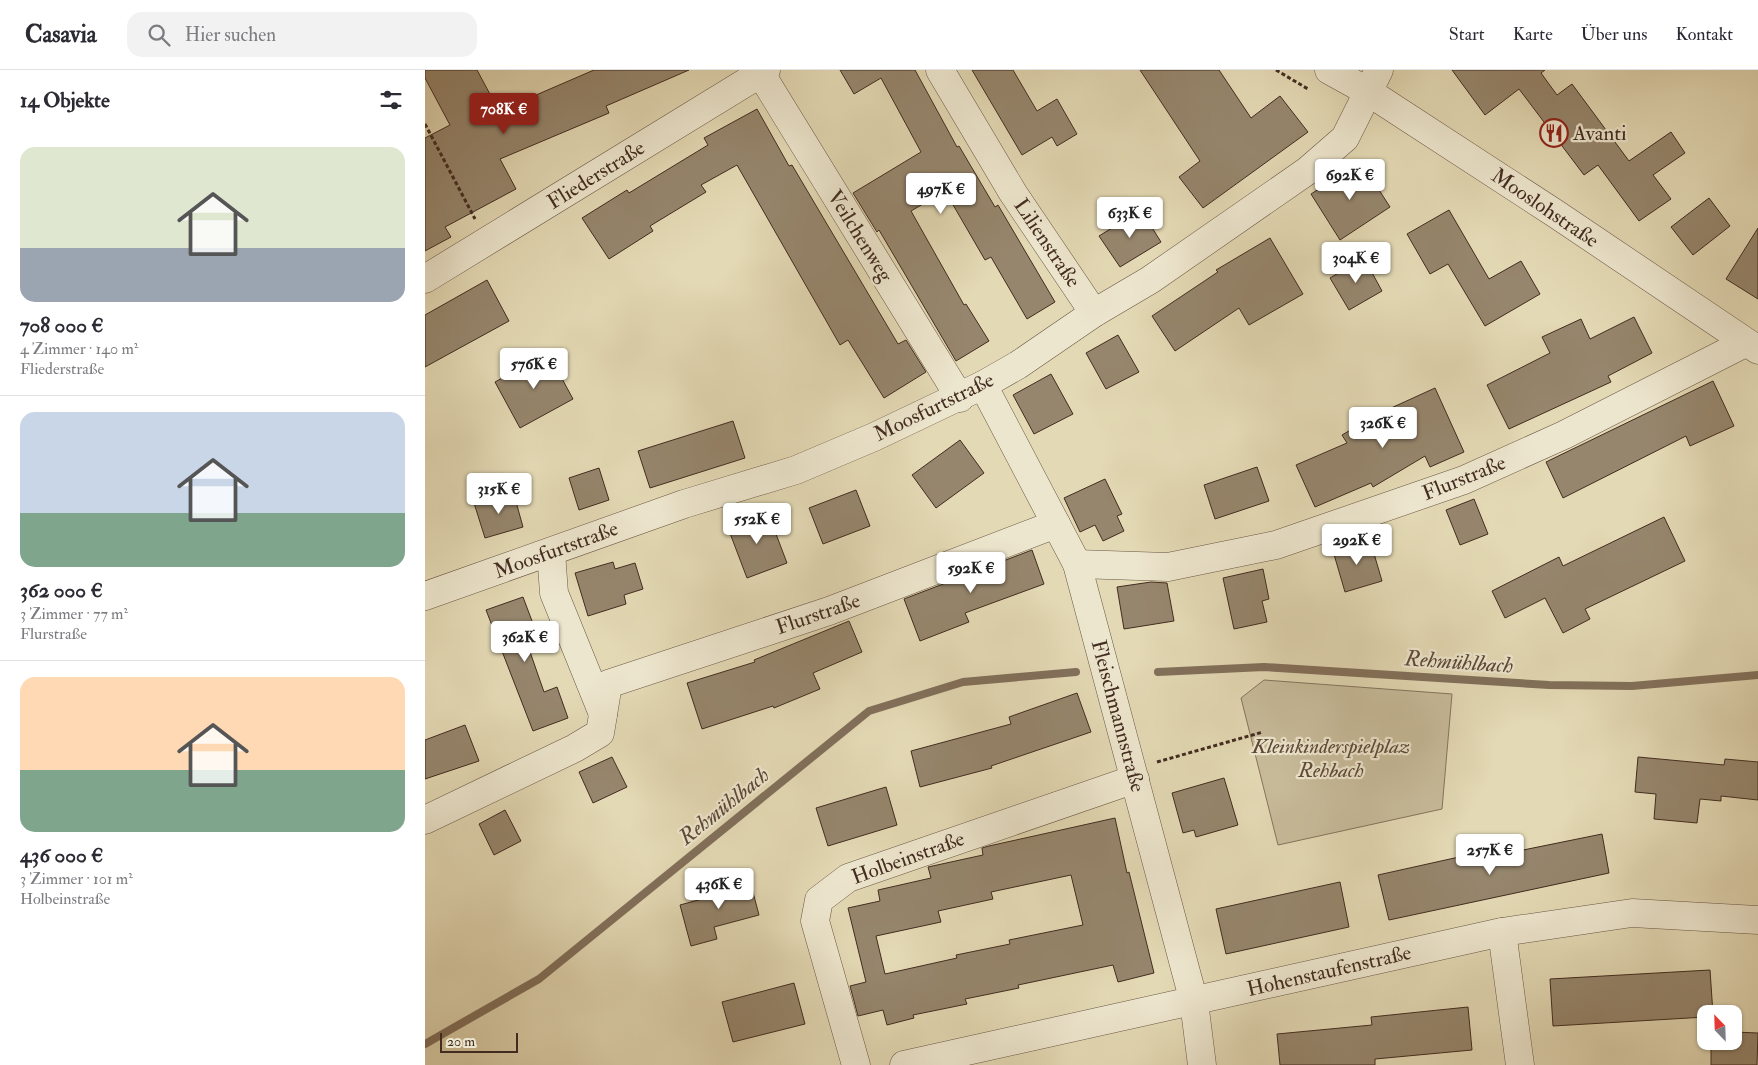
<!DOCTYPE html>
<html lang="de">
<head>
<meta charset="utf-8">
<style>
	body { margin:0; font-family:"IM FELL Double Pica",serif; background:#f2f2f3; color:#2b2b33; height:100vh; display:flex; flex-direction:column; font-size:19px; white-space:nowrap }
	* { box-sizing:border-box; margin:0 }
	p { font-size:16px; color:#7c7c81 }
	.icon { flex:none; width:28px; height:28px; fill:none; stroke:currentColor; stroke-width:2; stroke-linecap:round; stroke-linejoin:round }
	.map { position:relative; flex:1; overflow:hidden }
	.side { display:flex; flex-direction:column; background:#fff; width:425px }
	.side>* { flex:none }
	.needle { width:32px; rotate:337deg }
	.tools { position:absolute; left:1272px; top:935px; display:grid; gap:10px }
	.tools a { display:grid; place-items:center; width:45px; height:45px; border-radius:10px; background:#fff; box-shadow:0 1px 4px #0004; font-size:25px }
	.scale { position:absolute; left:15px; bottom:12px; width:78px; box-sizing:border-box; padding-left:5px; border:2px solid #422c20; border-top:0; font-size:14px; line-height:18px; white-space:nowrap; color:#422c20; -webkit-text-stroke:4px #ede6ce; paint-order:stroke }
	.price { position:absolute; translate:-50% -42px; padding:0 11px; border-radius:5px; background:#fff; color:#222; font-size:16px; line-height:32px; filter:drop-shadow(0 1px 2px #0008) }
	.price::after { content:''; position:absolute; left:50%; top:30px; width:15px; height:11px; margin-left:-8px; background:inherit; clip-path:polygon(0 0,100% 0,50% 100%) }
	.price.selected { background:#8f2418; color:#fff }
	ul { padding:0; list-style:none }
	li { display:grid; align-content:center; gap:10px; height:265px; padding:0 20px }
	li+li { border-top:1px solid #e1e1e2 }
	li span { display:grid; place-items:center; height:155px; border-radius:15px; color:#555 }
	li>.icon { margin-inline-start:auto }
	span .icon { width:90px; height:90px; fill:#fffc; stroke-width:1 }
	li b { font-size:21px }
	h2 { display:flex; justify-content:space-between; align-items:center; height:60px; padding:0 20px; font-size:21px }
	header { display:flex; align-items:center; gap:30px; box-sizing:border-box; height:70px; padding:0 25px; background:#fff; border-bottom:1px solid #e1e1e2 }
	header strong { font-size:24px }
	nav { display:flex; gap:28px; margin-inline-start:auto; font-size:18px }
	.search { width:350px; height:45px; background:#f2f2f3; display:flex; align-items:center; gap:12px; box-sizing:border-box; padding:0 18px; border-radius:15px; color:#7c7c81; font-size:19px }
	main { display:flex; flex:1; min-height:0 }
	.map>svg:first-child { display:block }
</style>
</head>
<body>
<header>
<strong>Casavia</strong>
<div class="search"><svg class="icon" aria-label="search" viewBox="0 0 24 24"><circle cx="10" cy="10" r="6"/><path d="M15 15l6 6"/></svg>Hier suchen</div>
<nav><a>Start</a><a>Karte</a><a>Über uns</a><a>Kontakt</a></nav>
</header>
<main>
<section class="side">
<h2>14 Objekte<svg class="icon" aria-label="filters" viewBox="0 0 24 24"><path d="M4 7h16M4 17h16"/><circle cx="9" cy="7" r="2"/><circle cx="15" cy="17" r="2"/></svg></h2>
<ul>
<li><span style="background:linear-gradient(#dfe7d0 65%,#9aa5b1 0)"><svg class="icon" aria-label="home" viewBox="0 0 24 24"><path d="M3 11l9-7 9 7M6 9v11h12V9"/></svg></span><div><b>708 000 €</b><p>4 Zimmer · 140 m²</p><p>Fliederstraße</p></div></li>
<li><span style="background:linear-gradient(#c9d6e8 65%,#7fa58c 0)"><svg class="icon" aria-label="home" viewBox="0 0 24 24"><path d="M3 11l9-7 9 7M6 9v11h12V9"/></svg></span><div><b>362 000 €</b><p>3 Zimmer · 77 m²</p><p>Flurstraße</p></div></li>
<li><span style="background:linear-gradient(#ffd9b3 60%,#7fa58c 0)"><svg class="icon" aria-label="home" viewBox="0 0 24 24"><path d="M3 11l9-7 9 7M6 9v11h12V9"/></svg></span><div><b>436 000 €</b><p>3 Zimmer · 101 m²</p><p>Holbeinstraße</p></div></li>
</ul>
</section>
<div class="map">
<svg width="1333" height="995" viewBox="0 0 1333 995">
	<rect width="100%" height="100%" fill="#e3d9b4"/>
	<filter id="stains"><feTurbulence type="fractalNoise" baseFrequency=".004" numOctaves="4"/><feColorMatrix values="0 0 0 0 .2 0 0 0 0 .09 0 0 0 0 .02 0 0 0 .5 -.17"/></filter>
	<radialGradient id="worn" r=".72"><stop offset=".6" stop-color="#630" stop-opacity="0"/><stop offset="1" stop-color="#630" stop-opacity=".3"/></radialGradient>
	<path fill="#c8bc9b" stroke="#85745e" d="M839,610L1027,624L1017,739L853,775L816,628Z"/>
	<g fill="none" stroke-linecap="round" stroke-linejoin="round">
		<g stroke="#82705b" stroke-width="8">
			<path d="M733,602L839,597L1124,615L1207,616L1333,605"/>
			<path d="M0,974L114,909L444,641L538,612L651,602"/>
		</g>
	</g>
	<g fill="#96866d" stroke="#422c20" fill-rule="evenodd">
		<path d="M0,0H52L74,41L169,0H264L181,36L184,43L75,89L91,119L20,157L26,167L0,181V68L25,55L0,8Z"/>
		<path d="M415,0H490L532,77L534,76L570,137L573,135L630,232L602,249L566,187L560,190L520,121L486,141L539,235L541,234L564,271L531,291L454,160L452,162L428,123L496,82L456,8L429,24Z"/>
		<path d="M547,0H588L612,41L632,29L652,64L632,76L627,67L597,85Z"/>
		<path d="M715,0H794L826,48L855,26L883,62L778,138L754,107L775,91Z"/>
		<path d="M1027,0H1120L1116,3L1132,25L1147,14L1204,91L1246,62L1260,83L1228,105L1246,129L1214,151L1173,95L1159,105L1094,19L1060,45Z"/>
		<path d="M332,39L364,96L367,95L473,274L481,270L501,302L459,328L423,270L415,275L312,95L276,115L281,122L225,156L228,161L184,189L157,148L202,120L204,123L283,75L279,68Z"/>
		<path d="M936,92L965,137L915,170L886,124Z"/>
		<path d="M1284,128L1305,156L1268,185L1246,157Z"/>
		<path d="M716,140L736,172L695,197L674,166Z"/>
		<path d="M1024,140L1064,209L1096,191L1115,224L1060,256L1023,194L1005,204L982,164Z"/>
		<path d="M1333,158V229L1301,209Z"/>
		<path d="M845,168L878,224L824,255L814,238L750,281L727,246L793,202L791,200Z"/>
		<path d="M939,188L957,221L924,240L905,208Z"/>
		<path d="M62,210L84,251L0,297V245Z"/>
		<path d="M1209,247L1227,283L1183,306L1186,312L1084,359L1062,315L1125,283L1117,267L1156,249L1165,269Z"/>
		<path d="M693,265L714,302L681,319L661,283Z"/>
		<path d="M123,283L148,329L95,358L70,312Z"/>
		<path d="M626,304L648,344L609,364L588,325Z"/>
		<path d="M1288,311L1309,356L1265,376L1261,366L1138,428L1121,392Z"/>
		<path d="M1010,318L1039,382L1005,397L1000,386L948,417L946,413L890,437L871,395L922,373L917,365L953,344Z"/>
		<path d="M308,351L320,388L225,418L213,381Z"/>
		<path d="M535,370L559,403L511,438L487,405Z"/>
		<path d="M832,397L844,431L790,449L779,415Z"/>
		<path d="M174,398L184,430L154,440L144,408Z"/>
		<path d="M680,409L697,444L692,446L699,461L678,471L670,455L655,462L639,428Z"/>
		<path d="M431,420L445,456L398,474L384,438Z"/>
		<path d="M88,421L98,457L60,468L49,433Z"/>
		<path d="M1049,429L1063,464L1035,475L1021,440Z"/>
		<path d="M343,443L362,493L322,508L303,458Z"/>
		<path d="M1239,447L1260,491L1160,539L1165,549L1138,563L1120,528L1080,548L1067,521L1134,487L1138,496Z"/>
		<path d="M945,470L957,511L920,522L908,481Z"/>
		<path d="M607,480L619,514L540,543L544,552L495,571L479,529Z"/>
		<path d="M188,492L190,499L210,493L218,519L199,525L201,534L163,546L150,503Z"/>
		<path d="M838,499L844,529L837,531L842,552L809,559L798,508Z"/>
		<path d="M726,512L742,513L749,551L699,559L692,517Z"/>
		<path d="M98,527L116,575L104,579L119,622L132,617L143,648L108,661L61,540Z"/>
		<path d="M424,551L437,582L388,603L395,619L349,638L348,636L277,659L262,613L330,592L329,590Z"/>
		<path d="M652,623L666,662L566,696L567,698L495,717L486,681L586,654L584,647Z"/>
		<path d="M40,655L54,691L0,709V670Z"/>
		<path d="M187,687L202,717L168,733L154,702Z"/>
		<path d="M1213,687L1299,695L1300,689L1333,692V730L1296,726V731L1275,729L1272,753L1229,749L1231,724L1210,722Z"/>
		<path d="M799,708L813,755L771,767L769,760L758,763L747,723Z"/>
		<path d="M461,717L472,755L403,776L391,738Z"/>
		<path d="M80,740L96,771L69,785L54,754Z"/>
		<path d="M690,748L702,803L704,802L729,903L693,912L688,895L593,915L594,918L540,929L542,934L488,945L489,948L462,955L458,940L433,946L425,916L441,912L423,838L455,831L453,820L506,808L503,797L558,785L557,778L564,776ZM646,805L658,855L584,870L585,874L531,885L532,888L460,904L451,866L516,852L513,841L568,829L566,822Z"/>
		<path d="M1177,764L1184,803L964,850L953,805L1052,783L1054,789Z"/>
		<path d="M324,807L334,845L289,857L292,869L266,876L255,835L277,829L274,821Z"/>
		<path d="M915,812L924,857L801,884L791,839Z"/>
		<path d="M1285,900L1288,944H1281V947L1128,956L1125,909Z"/>
		<path d="M369,913L380,954L308,972L297,932Z"/>
		<path d="M1043,937L1047,980L950,989V995H855L852,964L947,955L946,947Z"/>
		<path d="M1309,962L1333,963L1332,995H1286V971H1309Z"/>
	</g>
	<g fill="none" stroke-linecap="round" stroke-linejoin="round">
		<defs>
			<g id="minor">
				<path d="M515,0L588,123L669,243"/>
				<path d="M904,0L942,21L1131,144L1333,280"/>
				<path d="M336,4L535,328"/>
				<path d="M0,209L341,0"/>
				<path d="M558,315L652,494L769,932L777,995"/>
				<path d="M126,482L129,523L178,644"/>
				<path d="M652,494L743,497L851,475L1039,410L1139,365L1320,273"/>
				<path d="M0,526L259,434L371,400L449,367L558,315L593,295L669,243L725,210L882,101L920,68L954,0"/>
				<path d="M0,750L150,678L175,663L183,614L404,541L631,454"/>
				<path d="M1077,862L1095,995"/>
				<path d="M431,995L390,851L394,830L423,808L710,709"/>
				<path d="M479,995L1077,862L1207,843L1333,850"/>
			</g>
		</defs>
		<use href="#minor" stroke="#6a5745" stroke-width="29"/>
		<g stroke="#422c20" stroke-width="3" stroke-dasharray="4 2.5" stroke-linecap="butt">
			<path d="M851,0L883,19"/>
			<path d="M0,54L50,149"/>
			<path d="M732,692L838,662"/>
		</g>
		<use href="#minor" stroke="#ede6ce" stroke-width="28"/>
	</g>
	<defs>
		<symbol id="restaurant-ring" viewBox="-11 -11 22 22"><circle r="9.5" fill="#ede6ce" stroke="#8f2418" stroke-width="1.5"/><path d="M-5-6h1v4h1v-4h1v4h1v-4h1v5L-1.5 .5V6h-2V.5L-5-1ZM5-6V6H3V1.5H1.5Q1.5-4 5-6Z" fill="#8f2418"/></symbol>
	</defs>
	<g fill-rule="evenodd">
		<use href="#restaurant-ring" x="1113" y="47" width="32" height="32"/>
	</g>
	<g text-anchor="middle" dominant-baseline="central" stroke-width="4.5" stroke-linejoin="round" paint-order="stroke">
		<g font-size="21" fill="#422c20" stroke="#ede6ce" text-anchor="start">
			<text x="1148" y="63">Avanti</text>
		</g>
		<g font-size="21" fill="#422c20" stroke="#ede6ce">
			<text transform="translate(171 105) rotate(-32)">Fliederstraße</text>
			<text transform="translate(1120 138) rotate(34)">Mooslohstraße</text>
			<text transform="translate(435 166) rotate(58)">Veilchenweg</text>
			<text transform="translate(622 173) rotate(56)">Lilienstraße</text>
			<text transform="translate(509 337) rotate(-26)">Moosfurtstraße</text>
			<text transform="translate(1039 408) rotate(-22)">Flurstraße</text>
			<text transform="translate(131 480) rotate(-20)">Moosfurtstraße</text>
			<text transform="translate(393 544) rotate(-19)">Flurstraße</text>
			<text transform="translate(693 646) rotate(75)">Fleischmannstraße</text>
			<text transform="translate(483 788) rotate(-20)">Holbeinstraße</text>
			<text transform="translate(904 901) rotate(-13)">Hohenstaufenstraße</text>
		</g>
		<g font-size="21" font-style="italic" fill="#5d4939" stroke="#ede6ce">
			<text x="906" y="676">Kleinkinderspielplaz<tspan x="906" dy="24">Rehbach</tspan></text>
		</g>
		<g font-size="22" font-style="italic" fill="#5c4838" stroke="#ede6ce">
			<text transform="translate(1034 592) rotate(4)">Rehmühlbach</text>
			<text transform="translate(299 736) rotate(-39)">Rehmühlbach</text>
		</g>
	</g>
	<rect width="100%" height="100%" filter="url(#stains)"/>
	<rect width="100%" height="100%" fill="url(#worn)"/>
</svg>
<div class="tools">
<a><svg class="needle" viewBox="-14 -14 28 28"><path d="M0-13l5 13h-10z" fill="#e53935"/><path d="M0 13l5-13h-10z" fill="#7c7c81"/></svg></a>
</div>
<div class="scale">20 m</div>
<b class="price selected" style="left:79px;top:65px">708K €</b>
<b class="price" style="left:925px;top:131px">692K €</b>
<b class="price" style="left:516px;top:145px">497K €</b>
<b class="price" style="left:705px;top:169px">633K €</b>
<b class="price" style="left:931px;top:214px">304K €</b>
<b class="price" style="left:109px;top:320px">576K €</b>
<b class="price" style="left:958px;top:379px">326K €</b>
<b class="price" style="left:74px;top:445px">315K €</b>
<b class="price" style="left:332px;top:475px">552K €</b>
<b class="price" style="left:932px;top:496px">292K €</b>
<b class="price" style="left:546px;top:524px">592K €</b>
<b class="price" style="left:100px;top:593px">362K €</b>
<b class="price" style="left:1065px;top:806px">257K €</b>
<b class="price" style="left:294px;top:840px">436K €</b>
</div>
</main>
</body>
</html>
